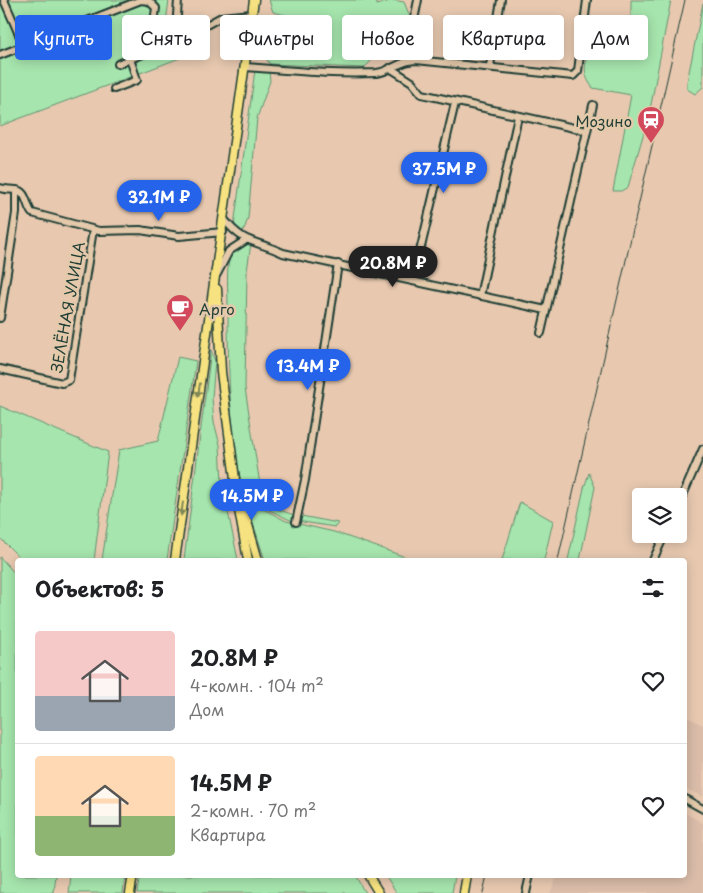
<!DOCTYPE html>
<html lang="ru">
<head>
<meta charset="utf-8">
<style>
	body { margin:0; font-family:"Playpen Sans",sans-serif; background:#f2f2f2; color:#202124; height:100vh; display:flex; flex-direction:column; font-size:19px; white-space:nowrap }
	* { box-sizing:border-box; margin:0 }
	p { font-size:16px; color:#757577 }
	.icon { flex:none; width:28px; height:28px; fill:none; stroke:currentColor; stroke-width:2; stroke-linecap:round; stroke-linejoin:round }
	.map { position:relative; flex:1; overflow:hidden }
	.side { position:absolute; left:15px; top:558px; width:672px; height:320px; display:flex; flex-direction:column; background:#fff; border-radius:5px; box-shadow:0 2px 12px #0003 }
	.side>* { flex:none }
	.banner { position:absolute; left:15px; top:15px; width:674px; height:45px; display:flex; gap:10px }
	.tools { position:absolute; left:632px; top:488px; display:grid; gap:10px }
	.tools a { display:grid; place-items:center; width:55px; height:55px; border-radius:5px; background:#fff; box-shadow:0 2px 12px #0003; font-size:25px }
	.price { position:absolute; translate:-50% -42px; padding:0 11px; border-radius:18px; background:#2563eb; color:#fff; font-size:16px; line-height:32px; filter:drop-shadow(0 1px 2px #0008) }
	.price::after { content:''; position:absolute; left:50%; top:30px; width:15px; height:11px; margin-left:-8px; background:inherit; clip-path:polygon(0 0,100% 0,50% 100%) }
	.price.on { background:#222; color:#fff }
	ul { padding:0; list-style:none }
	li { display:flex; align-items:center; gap:15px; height:125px; padding:0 20px }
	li+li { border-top:1px solid #e0e0e0 }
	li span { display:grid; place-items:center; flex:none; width:140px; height:100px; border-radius:5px; color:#555 }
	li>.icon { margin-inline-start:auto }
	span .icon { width:60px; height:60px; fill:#fffc; stroke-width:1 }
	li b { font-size:21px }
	h2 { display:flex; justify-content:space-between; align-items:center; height:60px; padding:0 20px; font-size:21px }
	.tag { padding:0 18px; border-radius:5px; background:#fff; box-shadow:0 2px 12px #0003; font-size:18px; line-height:45px }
	.tag.on { background:#2563eb; color:#fff }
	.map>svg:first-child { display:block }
</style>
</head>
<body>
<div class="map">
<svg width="703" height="893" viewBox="0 0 703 893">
	<rect width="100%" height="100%" fill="#e8c9b0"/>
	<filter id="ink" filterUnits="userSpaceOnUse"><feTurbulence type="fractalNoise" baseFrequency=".02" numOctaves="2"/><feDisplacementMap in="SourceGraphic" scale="10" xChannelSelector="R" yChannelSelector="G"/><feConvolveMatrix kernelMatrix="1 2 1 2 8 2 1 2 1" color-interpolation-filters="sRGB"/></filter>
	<g filter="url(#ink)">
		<g fill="#dabca9">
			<path d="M685,716L703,725V797L685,788Z"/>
			<path d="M685,813L703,823V893H550L558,875H685Z"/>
		</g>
		<g fill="#a6e5ad" stroke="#629170">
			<path d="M0,0H169L162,51L187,41L206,44L201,50L0,126Z"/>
			<path d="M269,0H376L377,5L392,0L404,2L410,17L401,46L392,53L380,52L364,68L270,64L264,56L288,52L330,54L323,46L294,35L302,19L273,12Z"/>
			<path d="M631,0H671L649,115L628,187L621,191H613L631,95L593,88C582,74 585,66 588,49L628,53L631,37Z"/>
			<path d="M703,3V87L695,94L687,89V82Z"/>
			<path d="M255,70L269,71L270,81L257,118L248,218L244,230L239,233L234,226Z"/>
			<path d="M247,243H251L247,271L245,388L263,504L291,514L338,523L335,527L290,520L253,502L245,501C229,436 228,369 228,303C228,293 226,265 230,257C234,250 240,246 247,243Z"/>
			<path d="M211,350L215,361L212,398L214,422L220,445L222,483L238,560H184Z"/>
			<path d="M178,357L196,361L167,560H102L119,450L158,441Z"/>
			<path d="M0,406L108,452L94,560H22L0,538Z"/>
			<path d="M589,473L595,487L580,560H568L584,488Z"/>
			<path d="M520,502L553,521L544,560H502Z"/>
			<path d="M252,503L286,521L334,532L414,560H265L248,508Z"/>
			<path d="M0,557L17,576L18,875H56L54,893H0Z"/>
			<path d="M71,875H125L123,893H69Z"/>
			<path d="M140,875H355L365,893H137Z"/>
			<path d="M385,875H455L452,893H397Z"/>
		</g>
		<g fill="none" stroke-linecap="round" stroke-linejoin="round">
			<defs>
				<g id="minor">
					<path d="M4,0L24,46"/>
					<path d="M178,39L176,31L178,0"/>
					<path d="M0,55L141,0L149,1L156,8L152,38L155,49L165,48L221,17L252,14"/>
					<path d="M406,60L418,0"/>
					<path d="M118,64L155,49"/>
					<path d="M490,66L501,0"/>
					<path d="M245,67C288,70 332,75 376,73C390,72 401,60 416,60L573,76L578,71L587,0"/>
					<path d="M390,68L412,82L422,94L587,131"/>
					<path d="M114,89L137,80L130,59"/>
					<path d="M0,188C6,190 10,189 16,190C27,191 26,206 32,213L99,231L140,230L179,236L223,232"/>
					<path d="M224,219C244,245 256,240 283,253L546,310"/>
					<path d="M217,274L229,251L246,240"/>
					<path d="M413,281L455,103"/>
					<path d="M480,296L518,116"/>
					<path d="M0,318L16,213V190"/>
					<path d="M541,333L593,105"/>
					<path d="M0,369L62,383L69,380L93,230"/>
					<path d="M679,504L703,449"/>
					<path d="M296,522L305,480L338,264"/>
					<path d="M653,560L665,534"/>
					<path d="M685,799L703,809"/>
					<path d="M526,893L530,875"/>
				</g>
				<g id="major">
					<path d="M217,289L221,372L239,510L248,560"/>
					<path d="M242,504L258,560"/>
					<path d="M175,560L254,0"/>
					<path d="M368,875L379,893"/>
					<path d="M130,893L133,875"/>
					<path d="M464,893L467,875"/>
				</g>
			</defs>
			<use href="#minor" stroke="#1f3d34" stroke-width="10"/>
			<use href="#major" stroke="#1f3d34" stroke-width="11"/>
			<use href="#minor" stroke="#e4c9ab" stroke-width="6"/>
			<use href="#major" stroke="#f7e281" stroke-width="8"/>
			<g stroke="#1f3d34" stroke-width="1">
				<path d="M558,560L685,0"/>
				<path d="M483,893L487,875"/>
			</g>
		</g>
		<defs><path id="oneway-solid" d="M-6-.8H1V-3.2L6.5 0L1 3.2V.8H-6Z" transform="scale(1.25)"/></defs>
		<g fill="#808757">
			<use href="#oneway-solid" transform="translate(199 390) rotate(98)"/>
			<use href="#oneway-solid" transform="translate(182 509) rotate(98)"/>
		</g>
	</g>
	<defs>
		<symbol id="station-pin" viewBox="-11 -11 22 30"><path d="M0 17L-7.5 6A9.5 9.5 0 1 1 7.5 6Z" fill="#d1495b" stroke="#e4c9ab"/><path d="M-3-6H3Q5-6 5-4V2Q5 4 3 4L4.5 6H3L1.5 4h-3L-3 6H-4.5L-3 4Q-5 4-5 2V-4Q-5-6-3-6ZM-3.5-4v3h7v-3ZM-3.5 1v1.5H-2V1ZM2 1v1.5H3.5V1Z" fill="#fff"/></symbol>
		<symbol id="cafe-pin" viewBox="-11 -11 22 30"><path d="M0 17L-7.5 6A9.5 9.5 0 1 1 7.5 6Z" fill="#d1495b" stroke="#e4c9ab"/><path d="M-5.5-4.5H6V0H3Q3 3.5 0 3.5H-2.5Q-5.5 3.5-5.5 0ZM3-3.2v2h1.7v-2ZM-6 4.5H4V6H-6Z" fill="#fff"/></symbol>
	</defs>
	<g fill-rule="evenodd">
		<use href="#station-pin" x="635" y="104" width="32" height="43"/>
		<use href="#cafe-pin" x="164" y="292" width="32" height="43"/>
	</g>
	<g text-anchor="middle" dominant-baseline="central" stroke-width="5" stroke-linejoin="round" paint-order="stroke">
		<g font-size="15" fill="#1f3d34" stroke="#e4c9ab" text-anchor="end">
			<text x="632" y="120">Мозино</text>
			<text x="199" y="308" text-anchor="start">Арго</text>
		</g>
		<g font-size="15" fill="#1f3d34" stroke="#e4c9ab">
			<text transform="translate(67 307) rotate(-80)">ЗЕЛЁНАЯ УЛИЦА</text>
		</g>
	</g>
</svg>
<div class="tools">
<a><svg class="icon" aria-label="layers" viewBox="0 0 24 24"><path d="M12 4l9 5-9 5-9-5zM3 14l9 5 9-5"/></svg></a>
</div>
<b class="price" style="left:444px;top:194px">37.5M ₽</b>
<b class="price" style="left:159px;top:222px">32.1M ₽</b>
<b class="price on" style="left:393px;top:288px">20.8M ₽</b>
<b class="price" style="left:308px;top:391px">13.4M ₽</b>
<b class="price" style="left:252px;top:521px">14.5M ₽</b>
<div class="banner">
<a class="tag on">Купить</a>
<a class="tag">Снять</a>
<a class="tag">Фильтры</a>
<a class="tag">Новое</a>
<a class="tag">Квартира</a>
<a class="tag">Дом</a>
</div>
<section class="side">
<h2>Объектов: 5<svg class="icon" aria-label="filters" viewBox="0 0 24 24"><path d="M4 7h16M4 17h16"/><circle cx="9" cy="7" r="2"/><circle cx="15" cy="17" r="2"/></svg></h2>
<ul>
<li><span style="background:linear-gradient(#f6c9c9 65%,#9aa5b1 0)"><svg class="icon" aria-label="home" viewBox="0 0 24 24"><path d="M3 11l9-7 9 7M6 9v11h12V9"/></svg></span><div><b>20.8M ₽</b><p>4-комн. · 104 m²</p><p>Дом</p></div><svg class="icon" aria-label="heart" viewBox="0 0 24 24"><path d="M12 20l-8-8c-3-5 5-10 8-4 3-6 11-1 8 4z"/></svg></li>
<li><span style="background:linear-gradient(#ffd9b3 60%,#8fb573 0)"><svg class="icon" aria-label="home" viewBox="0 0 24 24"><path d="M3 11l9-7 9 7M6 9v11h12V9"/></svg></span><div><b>14.5M ₽</b><p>2-комн. · 70 m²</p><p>Квартира</p></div><svg class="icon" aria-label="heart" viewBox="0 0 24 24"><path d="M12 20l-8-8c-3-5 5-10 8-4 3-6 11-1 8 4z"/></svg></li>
</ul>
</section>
</div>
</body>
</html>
